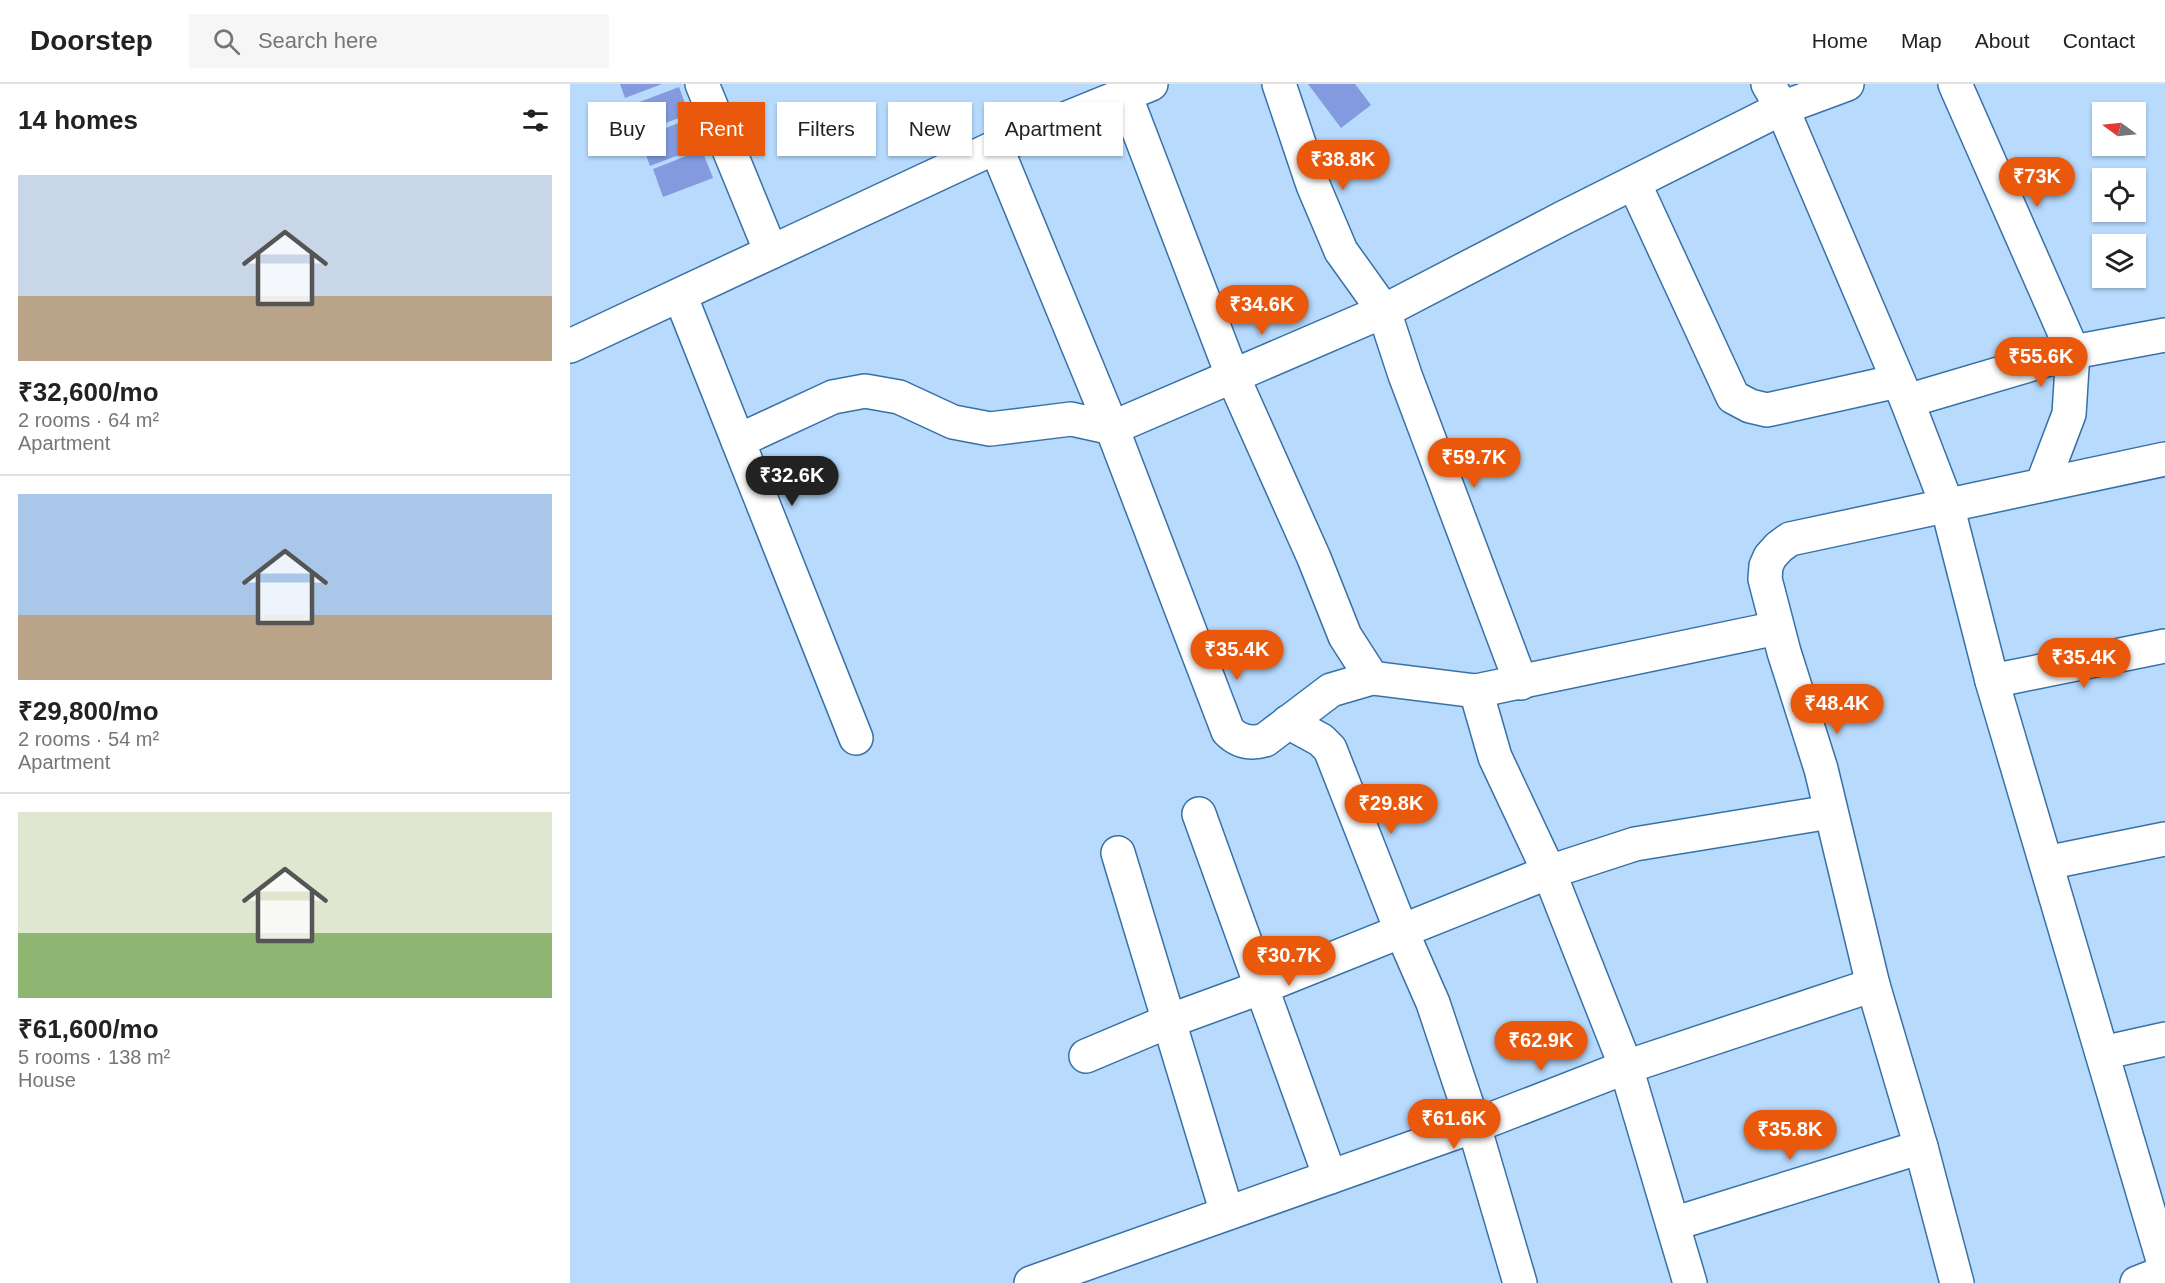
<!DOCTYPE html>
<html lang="en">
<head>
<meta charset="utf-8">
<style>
	body { margin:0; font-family:Helvetica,sans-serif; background:#f6f6f6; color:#222; height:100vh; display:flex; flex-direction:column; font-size:22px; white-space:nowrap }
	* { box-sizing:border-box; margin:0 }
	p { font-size:20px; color:#767676 }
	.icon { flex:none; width:33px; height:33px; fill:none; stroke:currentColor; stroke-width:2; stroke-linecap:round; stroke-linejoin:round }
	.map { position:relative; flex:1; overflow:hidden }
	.sheet { display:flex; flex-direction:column; background:#fff; width:570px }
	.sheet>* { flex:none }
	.top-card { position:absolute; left:18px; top:18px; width:570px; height:54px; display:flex; gap:12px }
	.needle { width:39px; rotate:285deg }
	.fabs { position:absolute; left:1522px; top:18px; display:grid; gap:12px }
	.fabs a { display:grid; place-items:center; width:54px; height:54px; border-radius:0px; background:#fff; box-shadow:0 2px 4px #0004; font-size:30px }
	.price { position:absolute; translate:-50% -51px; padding:0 14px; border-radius:21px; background:#ea580c; color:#fff; font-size:20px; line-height:39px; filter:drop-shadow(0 2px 3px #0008) }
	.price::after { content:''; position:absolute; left:50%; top:36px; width:18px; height:14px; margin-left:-9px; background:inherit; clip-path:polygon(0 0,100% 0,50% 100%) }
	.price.current { background:#222; color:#fff }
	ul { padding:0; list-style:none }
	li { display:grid; align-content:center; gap:12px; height:318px; padding:0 18px }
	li+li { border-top:2px solid #e0e0e0 }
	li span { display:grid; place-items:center; height:186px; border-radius:0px; color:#555 }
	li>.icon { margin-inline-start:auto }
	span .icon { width:108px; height:108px; fill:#fffc; stroke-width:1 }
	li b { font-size:26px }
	h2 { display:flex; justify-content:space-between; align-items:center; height:72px; padding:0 18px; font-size:26px }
	.tag { padding:0 21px; border-radius:0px; background:#fff; box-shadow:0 2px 4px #0004; font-size:21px; line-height:54px }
	.tag.current { background:#ea580c; color:#fff }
	header { display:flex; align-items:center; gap:36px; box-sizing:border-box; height:84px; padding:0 30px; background:#fff; border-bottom:2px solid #e0e0e0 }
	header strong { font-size:28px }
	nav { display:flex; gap:33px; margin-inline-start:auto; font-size:21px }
	.search { width:420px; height:54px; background:#f6f6f6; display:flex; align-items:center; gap:15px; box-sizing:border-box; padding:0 21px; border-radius:0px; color:#767676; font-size:22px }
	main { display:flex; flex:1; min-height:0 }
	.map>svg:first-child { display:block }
</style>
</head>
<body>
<header>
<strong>Doorstep</strong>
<div class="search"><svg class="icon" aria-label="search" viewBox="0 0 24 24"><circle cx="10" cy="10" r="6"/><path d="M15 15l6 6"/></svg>Search here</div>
<nav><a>Home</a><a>Map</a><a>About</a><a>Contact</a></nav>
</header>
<main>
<section class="sheet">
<h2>14 homes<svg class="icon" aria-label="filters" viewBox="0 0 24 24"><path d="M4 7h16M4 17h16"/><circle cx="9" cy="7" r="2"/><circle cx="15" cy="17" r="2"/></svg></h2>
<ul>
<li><span style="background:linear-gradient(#c9d6e8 65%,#b9a48a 0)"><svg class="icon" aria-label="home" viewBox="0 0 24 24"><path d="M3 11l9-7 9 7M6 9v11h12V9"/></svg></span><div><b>₹32,600/mo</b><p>2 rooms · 64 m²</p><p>Apartment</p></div></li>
<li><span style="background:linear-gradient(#a9c7e8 65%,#b9a48a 0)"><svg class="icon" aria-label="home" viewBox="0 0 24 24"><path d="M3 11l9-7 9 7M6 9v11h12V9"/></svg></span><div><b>₹29,800/mo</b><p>2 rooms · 54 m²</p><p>Apartment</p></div></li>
<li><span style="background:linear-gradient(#dfe7d0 65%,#8fb573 0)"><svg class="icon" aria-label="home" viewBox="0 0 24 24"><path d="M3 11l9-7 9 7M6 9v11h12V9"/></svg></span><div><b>₹61,600/mo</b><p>5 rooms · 138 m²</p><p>House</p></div></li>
</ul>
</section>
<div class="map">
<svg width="1595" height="1199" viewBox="0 0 1595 1199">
	<rect width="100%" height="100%" fill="#b7dafd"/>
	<g fill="#839bde">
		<path d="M50,0H92L55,14Z"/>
		<path d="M738,0H785L801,21L771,44Z"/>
		<path d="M109,3L119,30L70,49L59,22Z"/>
		<path d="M119,35L130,63L80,82L70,54Z"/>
		<path d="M132,66L143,94L93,113L83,85Z"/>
	</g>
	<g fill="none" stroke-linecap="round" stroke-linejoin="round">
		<defs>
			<g id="minor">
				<path d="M132,0L201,168"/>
				<path d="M709,0L743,101L771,167L814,227L835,291L951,599"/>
				<path d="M1198,0L1212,24L1337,317L1377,421L1422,597L1595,1183"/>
				<path d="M1385,0L1503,268L1499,330L1472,401"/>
				<path d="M555,11L663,293L744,474L775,552L802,594"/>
				<path d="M426,63L542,344L658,647C669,658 681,660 695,656L761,606L802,594L906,607L1207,544"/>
				<path d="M1064,99L1163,313L1180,322L1197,326L1328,297"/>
				<path d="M110,211L286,654"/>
				<path d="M0,262L426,63L581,0"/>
				<path d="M1337,317L1503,268L1595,251"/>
				<path d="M168,357L263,313L295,307L329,313L383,338L420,345L501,335L542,344L814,227L993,134L1212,24L1277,0"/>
				<path d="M1422,597L1595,562"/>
				<path d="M906,607L925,673L979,788L1056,983L1120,1199"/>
				<path d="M718,638L751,656L760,665L831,846L863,919L904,1042L950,1199"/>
				<path d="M629,730L760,1093"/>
				<path d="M548,769L657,1129"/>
				<path d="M1476,779L1595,755"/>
				<path d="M1532,969L1595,955"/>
				<path d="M516,972L599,937L692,903L979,788L1065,760L1260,728"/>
				<path d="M1103,1140L1351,1063"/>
				<path d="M461,1199L904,1042L1056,983L1303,901"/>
				<path d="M1387,1199L1351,1063L1303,901L1251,685L1214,568L1195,495L1196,482L1200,473L1209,463L1220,455L1595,375"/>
				<path d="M1567,1199L1595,1188"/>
			</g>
		</defs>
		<use href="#minor" stroke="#3871a6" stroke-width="36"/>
		<use href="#minor" stroke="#fff" stroke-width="33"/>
	</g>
</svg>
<div class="fabs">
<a><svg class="needle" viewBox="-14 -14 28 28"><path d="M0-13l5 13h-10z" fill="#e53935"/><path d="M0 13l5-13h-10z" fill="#767676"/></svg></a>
<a><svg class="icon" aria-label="locate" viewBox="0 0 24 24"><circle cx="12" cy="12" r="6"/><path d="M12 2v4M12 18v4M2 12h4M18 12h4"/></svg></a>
<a><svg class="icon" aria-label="layers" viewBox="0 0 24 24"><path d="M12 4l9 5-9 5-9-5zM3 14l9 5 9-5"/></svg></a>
</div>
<b class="price" style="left:773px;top:107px">₹38.8K</b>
<b class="price" style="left:1467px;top:124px">₹73K</b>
<b class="price" style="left:692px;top:252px">₹34.6K</b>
<b class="price" style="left:1471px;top:304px">₹55.6K</b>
<b class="price" style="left:904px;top:405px">₹59.7K</b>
<b class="price current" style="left:222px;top:423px">₹32.6K</b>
<b class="price" style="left:667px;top:597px">₹35.4K</b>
<b class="price" style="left:1514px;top:605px">₹35.4K</b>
<b class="price" style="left:1267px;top:651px">₹48.4K</b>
<b class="price" style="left:821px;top:751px">₹29.8K</b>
<b class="price" style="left:719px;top:903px">₹30.7K</b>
<b class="price" style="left:971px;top:988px">₹62.9K</b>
<b class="price" style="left:884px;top:1066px">₹61.6K</b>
<b class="price" style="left:1220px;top:1077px">₹35.8K</b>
<div class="top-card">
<a class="tag">Buy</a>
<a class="tag current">Rent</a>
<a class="tag">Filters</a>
<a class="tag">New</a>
<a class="tag">Apartment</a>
</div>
</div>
</main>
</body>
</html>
